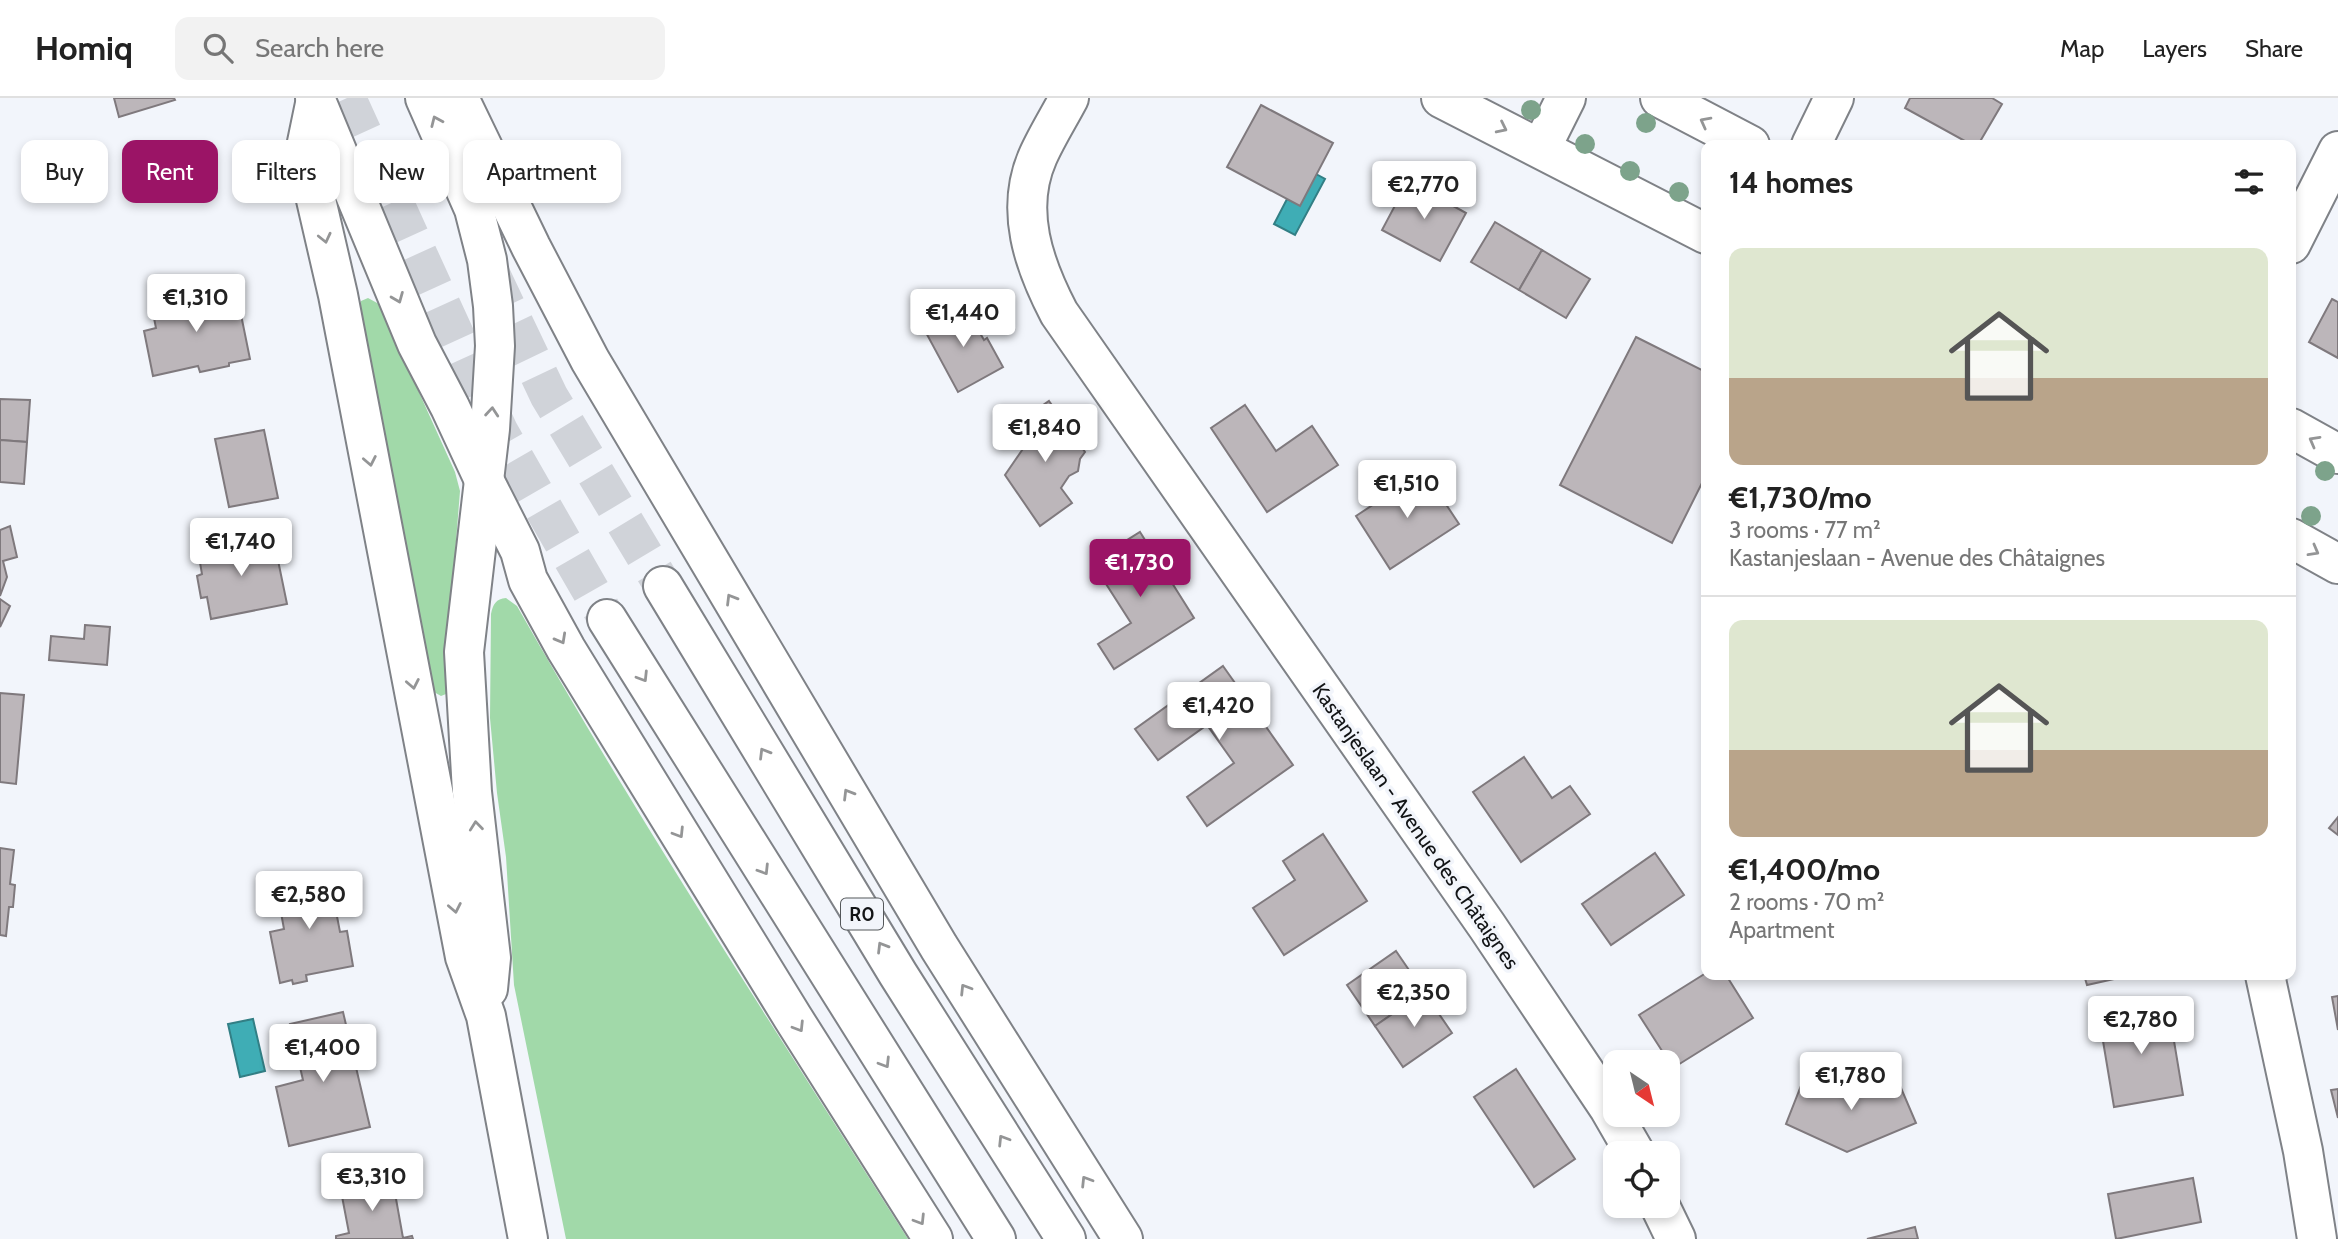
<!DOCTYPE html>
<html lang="en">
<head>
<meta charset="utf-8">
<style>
	body { margin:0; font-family:Cabin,sans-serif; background:#f2f2f2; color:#222; height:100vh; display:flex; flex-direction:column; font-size:26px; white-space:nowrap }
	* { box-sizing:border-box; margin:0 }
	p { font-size:23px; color:#767676 }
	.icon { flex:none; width:38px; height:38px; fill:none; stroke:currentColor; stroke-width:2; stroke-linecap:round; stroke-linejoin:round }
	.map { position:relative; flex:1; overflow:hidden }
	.details { position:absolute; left:1701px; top:42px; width:595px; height:840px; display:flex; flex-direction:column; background:#fff; border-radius:14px; box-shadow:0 4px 10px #0003 }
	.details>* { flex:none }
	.banner { position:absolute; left:21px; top:42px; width:665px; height:63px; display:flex; gap:14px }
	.needle { width:46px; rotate:145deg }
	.fabs { position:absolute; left:1603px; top:952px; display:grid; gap:14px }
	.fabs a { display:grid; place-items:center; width:77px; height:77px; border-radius:14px; background:#fff; box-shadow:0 4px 10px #0003; font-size:35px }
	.price { position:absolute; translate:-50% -60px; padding:0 16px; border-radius:7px; background:#fff; color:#222; font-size:23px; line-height:46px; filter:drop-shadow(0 2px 4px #0008) }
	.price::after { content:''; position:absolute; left:50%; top:42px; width:21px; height:16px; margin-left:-10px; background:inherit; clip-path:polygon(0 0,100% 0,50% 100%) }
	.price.current { background:#9b1466; color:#fff }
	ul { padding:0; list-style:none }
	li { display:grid; align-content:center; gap:14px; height:371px; padding:0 28px }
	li+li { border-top:2px solid #e0e0e0 }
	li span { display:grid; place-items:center; height:217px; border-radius:14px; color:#555 }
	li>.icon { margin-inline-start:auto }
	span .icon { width:126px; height:126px; fill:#fffc; stroke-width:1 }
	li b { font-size:30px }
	h2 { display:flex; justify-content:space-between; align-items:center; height:84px; padding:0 28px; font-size:30px }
	.chip { padding:0 24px; border-radius:14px; background:#fff; box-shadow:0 4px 10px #0003; font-size:24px; line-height:63px }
	.chip.current { background:#9b1466; color:#fff }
	header { display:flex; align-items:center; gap:42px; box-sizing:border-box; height:98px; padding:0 35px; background:#fff; border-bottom:2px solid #e0e0e0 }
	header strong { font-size:33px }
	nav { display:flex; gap:38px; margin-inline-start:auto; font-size:24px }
	.search { width:490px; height:63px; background:#f2f2f2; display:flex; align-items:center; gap:18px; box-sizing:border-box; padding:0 24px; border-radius:14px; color:#767676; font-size:26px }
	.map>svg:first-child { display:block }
</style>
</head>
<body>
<header>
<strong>Homiq</strong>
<div class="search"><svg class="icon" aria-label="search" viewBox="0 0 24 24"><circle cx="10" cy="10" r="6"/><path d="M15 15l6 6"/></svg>Search here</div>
<nav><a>Map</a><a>Layers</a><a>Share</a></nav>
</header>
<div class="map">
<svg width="2338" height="1141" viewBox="0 0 2338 1141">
	<rect width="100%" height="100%" fill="#f2f5fb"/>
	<g fill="#a1d9a9">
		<path d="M368,200L379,206L455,374L460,393L450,519L447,593L446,596L441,598L434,594L359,210L361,203Z"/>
		<path d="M506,500L517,508C639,724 775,931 908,1141H566L514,887L506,759L497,695L490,620L491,516C493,506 496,501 506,500Z"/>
	</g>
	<g fill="#3fadb5" stroke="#327f85" stroke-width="2">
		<path d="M1316,76L1325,81L1295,137L1274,126L1287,101L1300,107Z"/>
		<path d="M253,921L265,973L240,979L228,926Z"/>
	</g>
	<g fill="#bcb6ba" stroke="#7f797d" stroke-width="2">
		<path d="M114,0H174L175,2L119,19Z"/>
		<path d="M1910,0H1992L2002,6L1978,47H1972L1905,10Z"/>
		<path d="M1261,7L1333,45L1300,108L1227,69Z"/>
		<path d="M1408,83L1466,115L1440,163L1382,132Z"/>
		<path d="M1495,124L1542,152L1519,192L1471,164Z"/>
		<path d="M1542,152L1590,181L1566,220L1519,192Z"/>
		<path d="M213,192L215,201L237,197L250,261L229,265V268L200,274L198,268L153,278L144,233L156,230L151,205Z"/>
		<path d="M2332,201L2338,204V260L2309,244Z"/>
		<path d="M965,209L984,242L987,240L1003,269L958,294L924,231Z"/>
		<path d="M1636,239L1706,274V377L1672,445L1560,387Z"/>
		<path d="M0,301L30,302L27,344L0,342Z"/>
		<path d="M1049,303L1085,354L1080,361L1078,373L1069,378L1061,390L1072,405L1040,428L1005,377L1031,339L1020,323Z"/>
		<path d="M1245,307L1276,353L1312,328L1338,367L1267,414L1211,330Z"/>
		<path d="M264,332L278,400L229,409L215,341Z"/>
		<path d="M0,342L27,344L24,386L0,384Z"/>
		<path d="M1424,373L1459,426L1390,471L1356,418Z"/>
		<path d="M10,428L17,459L3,463L7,479L0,498V432Z"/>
		<path d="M1140,434L1194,520L1114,571L1098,546L1131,525L1092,464Z"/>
		<path d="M273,438L287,506L211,521L207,499L201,500L197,478L202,476L198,453Z"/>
		<path d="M0,501L10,508L0,529Z"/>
		<path d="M85,527L110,529L107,567L49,562L51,538L84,541Z"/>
		<path d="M1223,568L1293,667L1207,728L1187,699L1234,665L1207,627L1158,662L1135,631Z"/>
		<path d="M0,595L24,597L16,686L0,684Z"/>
		<path d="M1524,659L1552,700L1570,688L1590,716L1521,764L1473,694Z"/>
		<path d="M2338,719V737L2329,730Z"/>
		<path d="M1323,736L1367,803L1284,857L1253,810L1295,782L1283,763Z"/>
		<path d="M0,750L14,752L10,786L15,787L13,809H9L6,838L0,837Z"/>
		<path d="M1655,755L1684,797L1611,847L1582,806Z"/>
		<path d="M329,777L340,834L347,833L353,868L306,877L307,883L293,886L292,882L280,885L270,834L284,831L276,787Z"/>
		<path d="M1396,853L1424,894L1375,928L1347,887Z"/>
		<path d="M1706,875V877H1726L1753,920L1673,970L1639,917Z"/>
		<path d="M2084,877H2132L2087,887Z"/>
		<path d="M1424,894L1452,935L1403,969L1375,928Z"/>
		<path d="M2338,898V932L2332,899Z"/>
		<path d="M2168,907L2183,997L2114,1009L2099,919Z"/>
		<path d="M343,914L370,1029L289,1048L276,989L303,982L290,926Z"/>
		<path d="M1516,971L1575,1061L1534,1089L1474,999Z"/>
		<path d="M1806,975L1838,995L1895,976L1916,1025L1847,1054L1786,1026Z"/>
		<path d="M2338,991V1020L2331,992Z"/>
		<path d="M2193,1080L2201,1124L2116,1141L2108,1096Z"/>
		<path d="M393,1084L403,1140L412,1138L413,1141H336V1138L349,1135L341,1093Z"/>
		<path d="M1915,1129L1918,1141H1867Z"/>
	</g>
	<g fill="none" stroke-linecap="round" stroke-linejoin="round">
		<g stroke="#d0d3d9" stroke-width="38" stroke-dasharray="38 19" stroke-linecap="butt">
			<path d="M347,0L499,333L607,521"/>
			<path d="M490,174L549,298L663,488"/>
		</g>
		<defs>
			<g id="minor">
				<path d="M1069,0C1059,19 1047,38 1038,58C1014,112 1034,167 1059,215L1487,828L1609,1010L1635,1055"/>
				<path d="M1441,0L1706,136"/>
				<path d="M1660,0L1750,47"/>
				<path d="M1811,47L1834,0"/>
				<path d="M1541,50L1566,0"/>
				<path d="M2291,146L2338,53"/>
				<path d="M2291,330L2338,356"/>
				<path d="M2291,440L2338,466"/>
				<path d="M2265,877L2303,1053L2317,1141"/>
				<path d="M1660,1108L1676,1141"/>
			</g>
			<g id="major">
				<path d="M315,0L417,246L450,309L484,382"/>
				<path d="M425,0L474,111L487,162L493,208L495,248L490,331L464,554L472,694L491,860L488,891"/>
				<path d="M316,1L305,54L338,197L465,859L486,918L528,1141"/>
			</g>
			<g id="highway">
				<path d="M459,0L531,149L590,262L939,849L1123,1141"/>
				<path d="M484,382L520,453L528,482L566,551L793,920L933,1141"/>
				<path d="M663,488L898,876L1066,1141"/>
				<path d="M607,521L996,1141"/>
			</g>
		</defs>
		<use href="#minor" stroke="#7f8287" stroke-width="42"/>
		<use href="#major" stroke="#7f8287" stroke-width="42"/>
		<use href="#highway" stroke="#7f8287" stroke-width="42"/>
		<use href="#minor" stroke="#fff" stroke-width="38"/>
		<use href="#major" stroke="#fff" stroke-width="38"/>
		<use href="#highway" stroke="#fff" stroke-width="38"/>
	</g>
	<g fill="#7da38b">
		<circle cx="1531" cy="12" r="10"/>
		<circle cx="1646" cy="25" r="10"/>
		<circle cx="1585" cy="46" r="10"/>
		<circle cx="1630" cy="73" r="10"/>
		<circle cx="1679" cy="94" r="10"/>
		<circle cx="2325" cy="373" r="10"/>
		<circle cx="2311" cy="418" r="10"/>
	</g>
	<defs><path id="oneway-chevron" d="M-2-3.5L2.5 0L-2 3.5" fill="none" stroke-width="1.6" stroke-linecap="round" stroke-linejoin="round" transform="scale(1.75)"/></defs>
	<g stroke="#949596">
		<use href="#oneway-chevron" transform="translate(436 23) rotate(-114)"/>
		<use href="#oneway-chevron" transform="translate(1705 24) rotate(-152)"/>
		<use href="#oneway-chevron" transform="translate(1502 30) rotate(26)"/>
		<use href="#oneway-chevron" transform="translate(325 140) rotate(77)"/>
		<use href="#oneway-chevron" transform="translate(398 200) rotate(68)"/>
		<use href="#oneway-chevron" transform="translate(492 314) rotate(-85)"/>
		<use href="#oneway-chevron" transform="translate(2314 343) rotate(-151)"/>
		<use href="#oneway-chevron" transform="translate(370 363) rotate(79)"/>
		<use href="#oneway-chevron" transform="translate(2314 453) rotate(29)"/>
		<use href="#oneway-chevron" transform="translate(731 501) rotate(-121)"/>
		<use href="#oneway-chevron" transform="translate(561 541) rotate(61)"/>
		<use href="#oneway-chevron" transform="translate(643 579) rotate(58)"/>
		<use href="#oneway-chevron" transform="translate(413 586) rotate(79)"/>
		<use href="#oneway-chevron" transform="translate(764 655) rotate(-121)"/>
		<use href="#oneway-chevron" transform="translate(848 696) rotate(-121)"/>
		<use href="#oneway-chevron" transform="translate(476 728) rotate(-96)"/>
		<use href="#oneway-chevron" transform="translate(679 735) rotate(58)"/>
		<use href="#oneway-chevron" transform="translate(764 772) rotate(58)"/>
		<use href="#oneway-chevron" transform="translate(455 810) rotate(79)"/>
		<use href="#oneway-chevron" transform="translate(882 849) rotate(-121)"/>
		<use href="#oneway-chevron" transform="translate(965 891) rotate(-122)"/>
		<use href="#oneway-chevron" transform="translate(799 929) rotate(58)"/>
		<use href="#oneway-chevron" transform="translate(885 965) rotate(58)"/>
		<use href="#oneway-chevron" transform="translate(1003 1042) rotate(-122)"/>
		<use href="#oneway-chevron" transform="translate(1086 1083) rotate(-122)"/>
		<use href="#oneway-chevron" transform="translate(920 1122) rotate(58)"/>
	</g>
	<g text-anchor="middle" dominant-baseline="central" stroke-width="7" stroke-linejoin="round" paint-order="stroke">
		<rect fill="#f2f5fb" stroke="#55585b" stroke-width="2" x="841" y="800.5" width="42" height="31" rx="5"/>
		<g font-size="19" font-weight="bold" fill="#121416">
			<text x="862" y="816">R0</text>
		</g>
		<g font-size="21" fill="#121416" stroke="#f2f5fb">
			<text transform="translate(1416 728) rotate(55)">Kastanjeslaan - Avenue des Châtaignes</text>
		</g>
	</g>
</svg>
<div class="fabs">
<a><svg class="needle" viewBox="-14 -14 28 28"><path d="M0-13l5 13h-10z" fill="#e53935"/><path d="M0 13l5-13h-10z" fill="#767676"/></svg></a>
<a><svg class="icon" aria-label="locate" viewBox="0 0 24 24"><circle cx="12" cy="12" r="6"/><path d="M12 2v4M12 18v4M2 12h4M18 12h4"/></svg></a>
</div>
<b class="price" style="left:1424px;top:123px">€2,770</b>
<b class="price" style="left:196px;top:236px">€1,310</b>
<b class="price" style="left:963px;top:251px">€1,440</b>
<b class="price" style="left:1045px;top:366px">€1,840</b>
<b class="price" style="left:1407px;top:422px">€1,510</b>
<b class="price" style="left:241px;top:480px">€1,740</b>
<b class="price current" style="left:1140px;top:501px">€1,730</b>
<b class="price" style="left:1219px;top:644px">€1,420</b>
<b class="price" style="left:309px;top:833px">€2,580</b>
<b class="price" style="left:1414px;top:931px">€2,350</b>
<b class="price" style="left:2141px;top:958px">€2,780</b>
<b class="price" style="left:323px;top:986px">€1,400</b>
<b class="price" style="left:1851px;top:1014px">€1,780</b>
<b class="price" style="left:372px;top:1115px">€3,310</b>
<div class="banner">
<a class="chip">Buy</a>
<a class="chip current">Rent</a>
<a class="chip">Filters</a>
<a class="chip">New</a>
<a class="chip">Apartment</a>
</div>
<section class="details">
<h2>14 homes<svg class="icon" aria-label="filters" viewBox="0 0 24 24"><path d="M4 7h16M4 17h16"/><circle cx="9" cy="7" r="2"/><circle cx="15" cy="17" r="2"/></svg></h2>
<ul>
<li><span style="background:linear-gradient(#dfe7d0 60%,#b9a48a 0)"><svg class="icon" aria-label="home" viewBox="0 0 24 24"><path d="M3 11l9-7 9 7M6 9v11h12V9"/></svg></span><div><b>€1,730/mo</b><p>3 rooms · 77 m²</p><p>Kastanjeslaan - Avenue des Châtaignes</p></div></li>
<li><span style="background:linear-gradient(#dfe7d0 60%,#b9a48a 0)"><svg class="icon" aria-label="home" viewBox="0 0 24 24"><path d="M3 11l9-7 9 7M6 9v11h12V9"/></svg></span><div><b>€1,400/mo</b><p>2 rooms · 70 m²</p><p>Apartment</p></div></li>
</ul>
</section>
</div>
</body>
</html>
